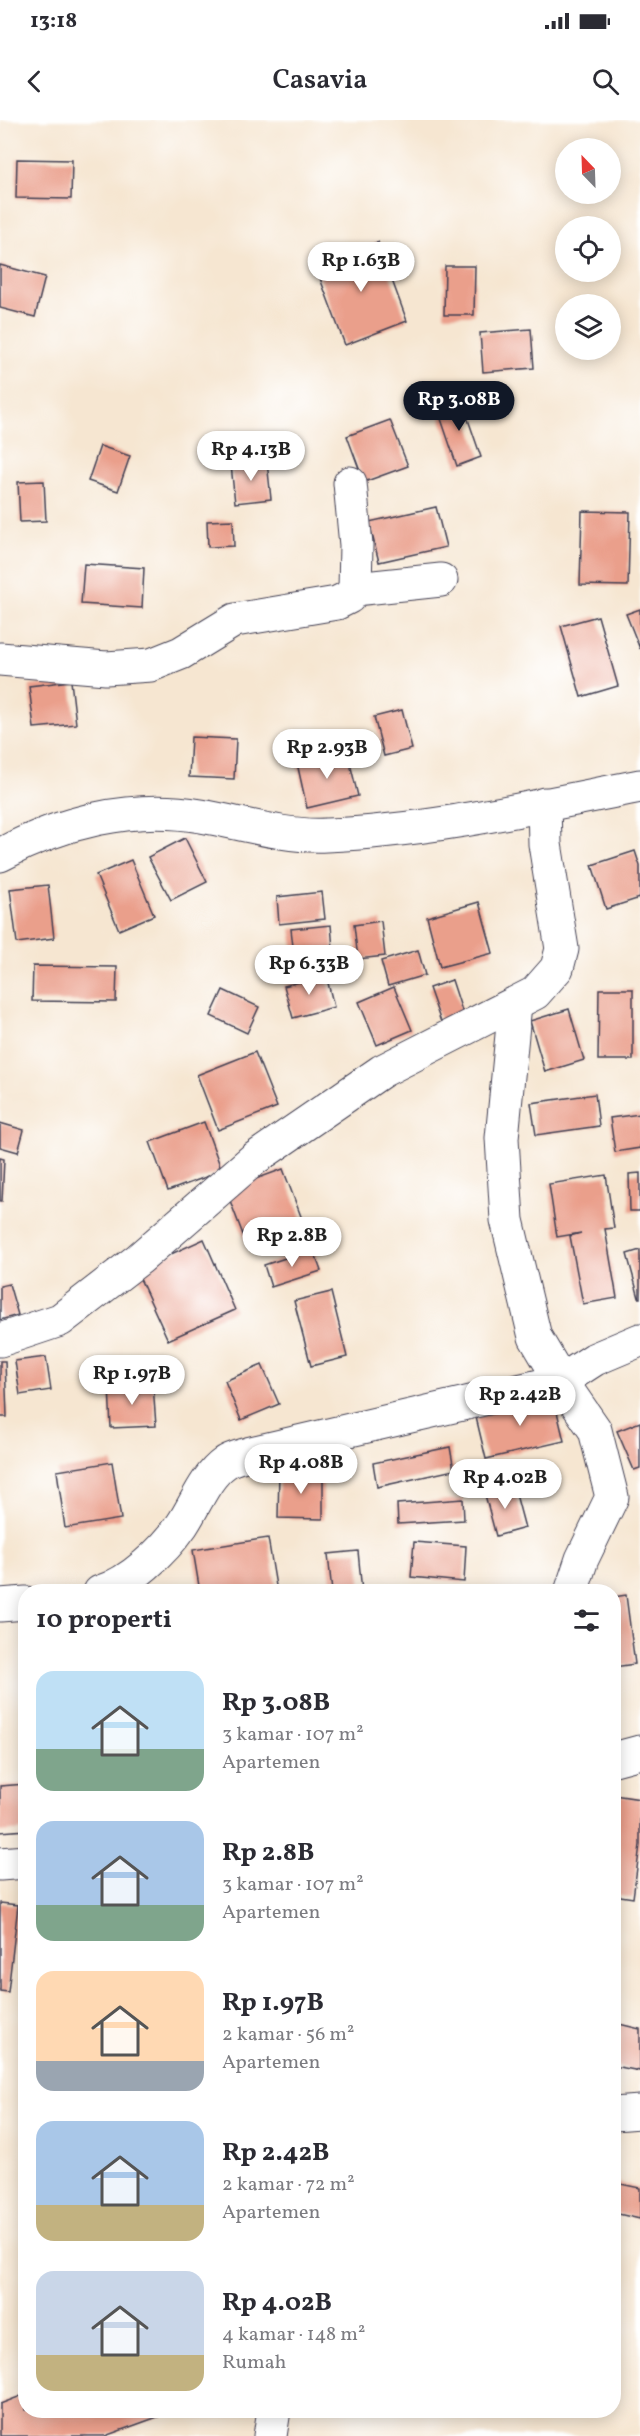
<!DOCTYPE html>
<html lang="id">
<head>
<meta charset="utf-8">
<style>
	body { margin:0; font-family:Vollkorn,serif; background:#f2f2f3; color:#2b2b33; height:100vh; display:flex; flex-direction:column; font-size:22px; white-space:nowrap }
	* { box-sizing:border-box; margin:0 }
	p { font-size:20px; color:#7c7c81 }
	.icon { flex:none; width:33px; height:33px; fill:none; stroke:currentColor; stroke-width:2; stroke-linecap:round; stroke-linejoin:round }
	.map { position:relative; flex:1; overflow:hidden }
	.sheet { position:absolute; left:18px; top:1464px; width:603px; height:834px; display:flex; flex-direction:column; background:#fff; border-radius:24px; box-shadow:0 3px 15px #0003 }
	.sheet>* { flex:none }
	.needle { width:39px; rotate:337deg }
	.buttons { position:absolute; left:555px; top:18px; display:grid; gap:12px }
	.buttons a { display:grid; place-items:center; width:66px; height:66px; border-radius:50%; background:#fff; box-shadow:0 3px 15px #0003; font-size:30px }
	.price { position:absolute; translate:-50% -51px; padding:0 14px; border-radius:21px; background:#fff; color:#222; font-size:20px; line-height:39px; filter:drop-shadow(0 2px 3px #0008) }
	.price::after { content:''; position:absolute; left:50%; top:36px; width:18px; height:14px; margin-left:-9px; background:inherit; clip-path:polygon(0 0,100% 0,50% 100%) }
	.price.selected { background:#111827; color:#fff }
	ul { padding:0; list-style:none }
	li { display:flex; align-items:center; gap:18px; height:150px; padding:0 18px }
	li span { display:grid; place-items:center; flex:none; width:168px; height:120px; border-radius:18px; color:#555 }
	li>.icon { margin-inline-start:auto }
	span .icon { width:72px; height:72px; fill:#fffc; stroke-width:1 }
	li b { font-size:26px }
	h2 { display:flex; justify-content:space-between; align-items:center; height:72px; padding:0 18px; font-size:26px }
	.status { display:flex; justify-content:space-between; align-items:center; height:42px; padding:0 30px; background:#fff; direction:ltr }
	.status svg { height:16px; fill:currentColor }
	header { display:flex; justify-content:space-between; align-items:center; height:78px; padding:0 18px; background:#fff; font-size:27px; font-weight:600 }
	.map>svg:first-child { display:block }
</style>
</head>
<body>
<div class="status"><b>13:18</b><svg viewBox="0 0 49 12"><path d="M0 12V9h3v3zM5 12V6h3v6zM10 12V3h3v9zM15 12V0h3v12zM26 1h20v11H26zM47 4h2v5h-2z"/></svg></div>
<header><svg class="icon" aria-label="back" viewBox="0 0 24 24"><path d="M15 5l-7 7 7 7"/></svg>Casavia<svg class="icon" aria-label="search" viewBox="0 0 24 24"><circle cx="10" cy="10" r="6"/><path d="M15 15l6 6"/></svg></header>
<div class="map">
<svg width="640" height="2316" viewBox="0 0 640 2316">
	<rect width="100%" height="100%" fill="#fff"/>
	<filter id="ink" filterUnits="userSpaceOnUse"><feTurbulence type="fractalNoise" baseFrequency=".0167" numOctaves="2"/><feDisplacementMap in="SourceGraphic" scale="12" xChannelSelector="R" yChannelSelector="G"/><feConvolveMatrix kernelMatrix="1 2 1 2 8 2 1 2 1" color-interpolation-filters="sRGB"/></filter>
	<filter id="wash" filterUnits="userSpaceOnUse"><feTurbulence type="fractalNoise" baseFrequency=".008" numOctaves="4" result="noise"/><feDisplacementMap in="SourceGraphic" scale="24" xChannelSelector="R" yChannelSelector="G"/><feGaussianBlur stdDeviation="1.35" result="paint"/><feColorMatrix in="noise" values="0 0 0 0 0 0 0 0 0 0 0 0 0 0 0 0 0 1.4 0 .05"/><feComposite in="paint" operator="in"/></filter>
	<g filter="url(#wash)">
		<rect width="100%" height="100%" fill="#f6e6d1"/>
		<g id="blocks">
			<g fill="#ea9f8b">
				<path d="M17,39L72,40L71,79L16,78Z"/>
				<path d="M378,122L407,201L345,225L315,145Z"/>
				<path d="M0,145L45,157L35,197L0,188Z"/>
				<path d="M445,146H475L474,195H444Z"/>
				<path d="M531,209L534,248L483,252L480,213Z"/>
				<path d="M461,279L481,337L457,346L437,287Z"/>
				<path d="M390,300L408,346L364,362L347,316Z"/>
				<path d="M100,326L130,336L118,371L88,361Z"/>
				<path d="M267,342L271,379L235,383L231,345Z"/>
				<path d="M44,361L46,401L20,402L18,362Z"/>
				<path d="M436,387L446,427L379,442L369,402Z"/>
				<path d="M582,391L630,392L628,466L580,465Z"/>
				<path d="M233,400L234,426L208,427L207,401Z"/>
				<path d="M84,444L144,448L142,488L81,484Z"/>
				<path d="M640,489V529L626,494Z"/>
				<path d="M598,496L618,566L581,577L561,506Z"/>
				<path d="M71,561L76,604L34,608L29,566Z"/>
				<path d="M402,590L412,629L384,636L374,597Z"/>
				<path d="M191,617L236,619L234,659L189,657Z"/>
				<path d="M347,631L358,676L307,688L297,643Z"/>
				<path d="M185,718L207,762L171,780L148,737Z"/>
				<path d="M635,731L640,746V778L606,789L592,745Z"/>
				<path d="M131,740L154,795L119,810L96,755Z"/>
				<path d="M48,765L54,818L17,823L10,769Z"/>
				<path d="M322,772L325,799L279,804L277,777Z"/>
				<path d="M479,782L493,833L440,847L427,797Z"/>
				<path d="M381,801L385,836L358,839L354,805Z"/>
				<path d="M331,805L334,841L295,844L291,809Z"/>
				<path d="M418,830L425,855L388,866L381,841Z"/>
				<path d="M33,846L117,847L116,882L32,881Z"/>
				<path d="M326,855L334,887L293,898L284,866Z"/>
				<path d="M452,860L464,897L442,905L429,868Z"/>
				<path d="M394,867L412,910L377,925L359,882Z"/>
				<path d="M599,869H633V940H598Z"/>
				<path d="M223,870L259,887L247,913L211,896Z"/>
				<path d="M569,889L584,940L545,952L530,901Z"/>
				<path d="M255,932L277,987L218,1010L197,955Z"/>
				<path d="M595,974L599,1006L536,1015L531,983Z"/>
				<path d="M640,994V1028L615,1032L610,998Z"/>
				<path d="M204,1002L222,1051L168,1071L150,1022Z"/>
				<path d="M0,1003L24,1010L18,1032L0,1027Z"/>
				<path d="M0,1038L4,1039L2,1081H0Z"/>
				<path d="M283,1049L302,1099L245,1120L226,1070Z"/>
				<path d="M640,1053V1091H630L629,1054Z"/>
				<path d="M606,1055L614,1108L605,1109L617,1178L583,1184L570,1116L581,1113L557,1117L549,1064Z"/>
				<path d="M204,1119L235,1190L168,1220L136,1150Z"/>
				<path d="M313,1129L321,1151L271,1167L264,1145Z"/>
				<path d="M640,1130V1178H639L627,1134Z"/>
				<path d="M9,1164L18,1195L0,1200V1166Z"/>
				<path d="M331,1172L347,1237L311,1246L294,1181Z"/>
				<path d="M46,1237L51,1270L20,1275L15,1241Z"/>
				<path d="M0,1241H5L7,1297H0Z"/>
				<path d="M262,1245L279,1284L241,1300L225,1261Z"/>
				<path d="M153,1264L156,1306L111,1308L109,1266Z"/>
				<path d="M553,1275L564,1321L486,1339L475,1293Z"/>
				<path d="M640,1302V1348L634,1350L617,1311Z"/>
				<path d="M450,1327L454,1350L377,1367L373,1343Z"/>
				<path d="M112,1342L121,1399L65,1408L57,1351Z"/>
				<path d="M279,1351L323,1352V1399L278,1398Z"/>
				<path d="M513,1363L525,1408L496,1416L484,1371Z"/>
				<path d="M463,1379L464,1400L398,1404L397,1384Z"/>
				<path d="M268,1418L277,1472H200L193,1430Z"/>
				<path d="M414,1422L466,1426L464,1462L411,1457Z"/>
				<path d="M358,1431L362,1472H332L328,1434Z"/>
				<path d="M626,1475L635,1544L614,1547V1477Z"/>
				<path d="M26,1664V1710L0,1712V1666Z"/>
				<path d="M614,1675L640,1679V1725L633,1778L614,1775Z"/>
				<path d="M0,1783L18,1785L8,1872L0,1871Z"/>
				<path d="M615,1903L640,1909V1951L614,1946Z"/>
				<path d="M616,2063L640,2068V2099L614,2093Z"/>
				<path d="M26,2274V2290L174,2291L105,2316H0V2284Z"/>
			</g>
		</g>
	</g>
	<g filter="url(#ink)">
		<use href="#blocks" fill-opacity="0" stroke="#423f52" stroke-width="1.5"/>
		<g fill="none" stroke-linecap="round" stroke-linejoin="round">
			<defs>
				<g id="minor">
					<path d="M350,363L356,425L355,469"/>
					<path d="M0,539L106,548L151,545L181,533L235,500L337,483L349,477L355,469L441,460"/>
					<path d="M0,735C61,702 132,684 201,696C242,703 284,717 326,715C432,711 537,686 640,666"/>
					<path d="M515,884L502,1018L507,1100L535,1217L561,1261L595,1239L640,1220"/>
					<path d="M0,1220L60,1200L139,1139L254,1039L382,951L535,873L557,848L562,829L545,724L544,684"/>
					<path d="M100,1472C130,1463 164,1431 182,1405C195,1386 205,1357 225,1343C231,1338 243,1336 251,1333L561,1261L595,1310L612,1377L582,1439L571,1472"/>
					<path d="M0,1485L26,1483"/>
					<path d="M614,1994L640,1992"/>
					<path d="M270,2316L274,2290"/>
				</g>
				<g id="tertiary">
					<path d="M614,1639L640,1632"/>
					<path d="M0,1744L26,1742"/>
				</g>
			</defs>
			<use href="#minor" stroke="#423f52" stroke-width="35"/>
			<use href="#tertiary" stroke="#423f52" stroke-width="35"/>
			<use href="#minor" stroke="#fff" stroke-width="33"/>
			<use href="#tertiary" stroke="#fff" stroke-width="33"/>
		</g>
	</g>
</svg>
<div class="buttons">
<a><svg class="needle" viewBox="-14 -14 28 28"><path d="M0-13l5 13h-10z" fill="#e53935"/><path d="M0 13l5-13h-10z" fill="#7c7c81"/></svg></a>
<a><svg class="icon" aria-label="locate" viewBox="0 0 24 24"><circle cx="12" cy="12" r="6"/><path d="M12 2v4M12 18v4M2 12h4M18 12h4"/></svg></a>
<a><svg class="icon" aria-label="layers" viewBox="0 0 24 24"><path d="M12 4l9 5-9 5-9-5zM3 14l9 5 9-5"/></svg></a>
</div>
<b class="price" style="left:361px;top:173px">Rp 1.63B</b>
<b class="price selected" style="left:459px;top:312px">Rp 3.08B</b>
<b class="price" style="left:251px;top:362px">Rp 4.13B</b>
<b class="price" style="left:327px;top:660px">Rp 2.93B</b>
<b class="price" style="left:309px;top:876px">Rp 6.33B</b>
<b class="price" style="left:292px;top:1148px">Rp 2.8B</b>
<b class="price" style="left:132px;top:1286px">Rp 1.97B</b>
<b class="price" style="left:520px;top:1307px">Rp 2.42B</b>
<b class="price" style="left:301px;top:1375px">Rp 4.08B</b>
<b class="price" style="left:505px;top:1390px">Rp 4.02B</b>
<section class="sheet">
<h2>10 properti<svg class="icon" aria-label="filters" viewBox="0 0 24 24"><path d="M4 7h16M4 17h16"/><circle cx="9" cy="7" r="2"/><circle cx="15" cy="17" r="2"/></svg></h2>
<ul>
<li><span style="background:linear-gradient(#bfe0f5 65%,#7fa58c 0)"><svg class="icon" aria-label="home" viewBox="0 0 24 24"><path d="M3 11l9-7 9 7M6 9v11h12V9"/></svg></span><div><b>Rp 3.08B</b><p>3 kamar · 107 m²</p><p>Apartemen</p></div></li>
<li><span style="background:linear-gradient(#a9c7e8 70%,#7fa58c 0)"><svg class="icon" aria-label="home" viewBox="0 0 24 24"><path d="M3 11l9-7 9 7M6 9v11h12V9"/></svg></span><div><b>Rp 2.8B</b><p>3 kamar · 107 m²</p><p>Apartemen</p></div></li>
<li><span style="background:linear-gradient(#ffd9b3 75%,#9aa5b1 0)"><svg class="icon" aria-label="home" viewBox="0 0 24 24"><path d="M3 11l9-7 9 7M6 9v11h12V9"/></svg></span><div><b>Rp 1.97B</b><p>2 kamar · 56 m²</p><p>Apartemen</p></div></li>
<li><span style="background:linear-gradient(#a9c7e8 70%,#c2b280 0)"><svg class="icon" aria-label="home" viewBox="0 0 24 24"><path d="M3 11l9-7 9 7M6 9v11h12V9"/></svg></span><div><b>Rp 2.42B</b><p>2 kamar · 72 m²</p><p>Apartemen</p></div></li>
<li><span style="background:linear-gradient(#c9d6e8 70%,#c2b280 0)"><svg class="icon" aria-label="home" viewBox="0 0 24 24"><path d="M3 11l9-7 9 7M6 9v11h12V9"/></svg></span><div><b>Rp 4.02B</b><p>4 kamar · 148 m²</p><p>Rumah</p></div></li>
</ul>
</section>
</div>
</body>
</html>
